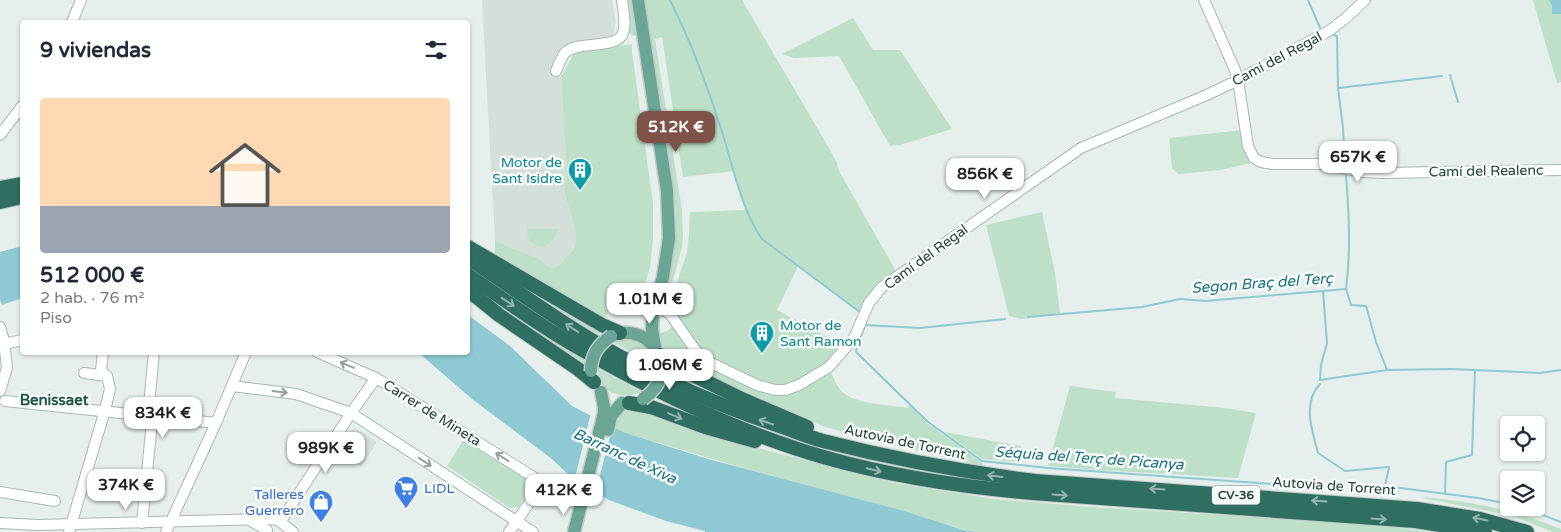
<!DOCTYPE html>
<html lang="es">
<head>
<meta charset="utf-8">
<style>
	body { margin:0; font-family:"Varela Round",sans-serif; background:#f2f2f3; color:#1f2937; height:100vh; display:flex; flex-direction:column; font-size:19px; white-space:nowrap }
	* { box-sizing:border-box; margin:0 }
	p { font-size:16px; color:#747a83 }
	.icon { flex:none; width:28px; height:28px; fill:none; stroke:currentColor; stroke-width:2; stroke-linecap:round; stroke-linejoin:round }
	.map { position:relative; flex:1; overflow:hidden }
	.side { position:absolute; left:20px; top:20px; width:450px; height:335px; display:flex; flex-direction:column; background:#fff; border-radius:5px; box-shadow:0 1px 4px #0004 }
	.side>* { flex:none }
	.tools { position:absolute; left:1500px; top:416px; display:grid; gap:10px }
	.tools a { display:grid; place-items:center; width:45px; height:45px; border-radius:5px; background:#fff; box-shadow:0 1px 4px #0004; font-size:25px }
	.price { position:absolute; translate:-50% -42px; padding:0 11px; border-radius:10px; background:#fff; color:#222; font-size:16px; line-height:32px; filter:drop-shadow(0 1px 2px #0008) }
	.price::after { content:''; position:absolute; left:50%; top:30px; width:15px; height:11px; margin-left:-8px; background:inherit; clip-path:polygon(0 0,100% 0,50% 100%) }
	.price.active { background:#7f5249; color:#fff }
	ul { padding:0; list-style:none }
	li { display:grid; align-content:center; gap:10px; height:265px; padding:0 20px }
	li span { display:grid; place-items:center; height:155px; border-radius:5px; color:#555 }
	li>.icon { margin-inline-start:auto }
	span .icon { width:90px; height:90px; fill:#fffc; stroke-width:1 }
	li b { font-size:21px }
	h2 { display:flex; justify-content:space-between; align-items:center; height:60px; padding:0 20px; font-size:21px }
	.map>svg:first-child { display:block }
</style>
</head>
<body>
<div class="map">
<svg width="1561" height="532" viewBox="0 0 1561 532">
	<rect width="100%" height="100%" fill="#e6efeb"/>
	<g fill="#d4dfda">
		<path d="M482,0H612L616,22L613,35L565,45L557,54L551,67L554,75L561,77L567,174L564,191L576,233V242L573,250L558,266L550,268L540,260L495,241Z"/>
		<path d="M353,429H356L377,442L361,467L337,451L347,434Z"/>
	</g>
	<g fill="#bfe0c8">
		<path d="M627,0H632L638,35L633,36L629,33L630,17Z"/>
		<path d="M645,0H742L829,148L837,163L839,171L897,273L862,314L798,266L777,310L842,345L824,366L801,380L779,388L736,373L699,350L677,317L673,309L676,285L687,253L689,234L690,212L746,210L734,171L683,177L662,37L655,39L682,210L683,235L682,247L666,306L661,305C671,267 678,241 675,201L649,39Z"/>
		<path d="M1533,0H1561V82L1557,83Z"/>
		<path d="M853,18L873,50H900L952,129L900,145L890,146L839,56L794,58L782,54Z"/>
		<path d="M632,44V52L653,203V239L650,267L639,307H625L609,309L605,321L495,256V241L541,260L550,268L558,266L573,250L576,242V233L564,191L567,174L561,77L574,53Z"/>
		<path d="M1243,130L1252,163L1220,170L1178,174L1172,168L1169,138Z"/>
		<path d="M1042,212L1055,273L1060,313L1022,319L1009,316L986,225Z"/>
		<path d="M527,229H557C557,237 551,243 544,247C531,245 528,242 527,229Z"/>
		<path d="M482,260L602,332L597,335Z"/>
		<path d="M468,285L541,334L584,359L583,367Z"/>
		<path d="M674,325L693,355L774,394L830,370C833,376 835,383 839,388C850,405 888,404 907,408L909,405L928,424L982,462L983,466L921,452L825,427L715,381L665,354L658,334L667,331Z"/>
		<path d="M624,339C640,339 651,348 655,364L613,342Z"/>
		<path d="M669,366L767,415L669,374Z"/>
		<path d="M598,369L642,392C622,400 599,394 598,369Z"/>
		<path d="M1070,386L1116,392L1115,398L1225,408L1256,413L1238,478L1099,470L1048,466Z"/>
		<path d="M631,408L642,409L747,445L894,483L994,499L1091,507L1318,521L1392,527L1430,532H980C947,528 916,514 884,506C796,483 709,459 623,432L613,427L615,417Z"/>
		<path d="M944,432L1021,446L1017,462L982,459Z"/>
		<path d="M464,439L527,478L531,486L519,507L510,508L447,466Z"/>
		<path d="M1417,497C1467,500 1515,510 1561,529V532H1553L1513,516Z"/>
	</g>
	<g fill="#8ec9d4">
		<path d="M1549,0H1561V14H1552V5Z"/>
		<path d="M22,246V298L2,305L0,300V252Z"/>
		<path d="M468,315L510,346L572,406L623,432L708,459L904,511L963,530L980,532H705V531L666,521L609,500L573,479L552,459L472,399L419,353L468,352Z"/>
	</g>
	<path fill="#e6efeb" d="M591,412L613,425L595,495L574,482Z"/>
	<g fill="none" stroke-linecap="round" stroke-linejoin="round">
		<g stroke="#8ec9d4" stroke-width="2">
			<path d="M670,0C691,42 709,90 723,135C734,170 741,208 762,239L861,313"/>
			<path d="M1308,0L1321,30"/>
			<path d="M1334,35L1337,36L1338,88L1343,128L1345,162"/>
			<path d="M1450,75L1458,102"/>
			<path d="M1338,88L1442,76"/>
			<path d="M1346,175C1349,213 1351,251 1346,289"/>
			<path d="M1028,317L1142,307L1180,299L1206,301L1346,289L1351,305L1366,306L1376,342L1387,370L1451,369L1540,373L1561,370"/>
			<path d="M1005,319L920,328L865,325C863,334 857,342 856,352L928,422L982,461L1048,468L1329,488"/>
			<path d="M1320,380L1321,365L1327,343L1323,291"/>
			<path d="M1320,380L1387,370"/>
			<path d="M1320,384C1302,403 1312,430 1318,453L1345,471L1389,467L1385,486L1478,498L1509,504"/>
			<path d="M1445,494L1446,462L1472,455L1475,370"/>
			<path d="M1525,508L1561,522"/>
		</g>
		<defs>
			<g id="minor">
				<path d="M1204,0L1235,70L1238,80L1248,146L1254,158L1261,162L1273,164H1321L1363,172L1383,173L1561,170"/>
				<path d="M72,22L81,0"/>
				<path d="M556,71C559,65 561,57 565,53C569,48 576,47 583,46C623,41 629,44 622,0"/>
				<path d="M0,135L22,106"/>
				<path d="M655,305L670,314L696,351L709,362L757,385L775,390H785L799,385L829,367L854,338L869,303L882,287L1081,148L1209,94L1238,80L1329,31L1347,17L1365,0"/>
				<path d="M0,327L4,341L7,368L0,391"/>
				<path d="M4,344L22,340"/>
				<path d="M317,352L376,378L543,483L509,532"/>
				<path d="M84,373L107,376"/>
				<path d="M232,386L296,394L351,413L533,532"/>
				<path d="M5,401L216,423"/>
				<path d="M0,492L55,501"/>
				<path d="M251,521L267,530"/>
				<path d="M281,521L351,413L376,378"/>
				<path d="M0,523L37,525L266,519L278,520L293,532"/>
				<path d="M142,523L152,422L148,415L154,352"/>
				<path d="M69,532L105,410L110,389L107,376L101,371L103,352"/>
				<path d="M166,532L216,423L246,352"/>
			</g>
			<g id="major">
				<path d="M638,0L667,191L669,238L663,277L653,312L652,329L655,347"/>
				<path d="M611,336C627,329 645,334 655,348"/>
				<path d="M608,430L611,416L622,403"/>
				<path d="M574,532L604,413V407L601,392"/>
			</g>
			<g id="highway">
				<path d="M0,188L22,184"/>
				<path d="M0,202L22,197"/>
				<path d="M468,247L602,325L620,333"/>
				<path d="M468,258C521,294 574,332 630,362C678,388 729,409 780,426C794,431 808,437 823,441C893,459 964,472 1035,481L1417,509L1480,519L1527,532"/>
				<path d="M468,275C502,298 536,323 572,344C651,390 739,433 827,458C894,477 964,487 1033,493L1415,521L1485,532"/>
				<path d="M468,290L499,315L578,369L594,382"/>
				<path d="M660,355L693,375L744,400L807,427"/>
				<path d="M629,403L651,407L705,427L755,441"/>
			</g>
		</defs>
		<use href="#minor" stroke="#a8b8b2" stroke-width="12"/>
		<use href="#major" stroke="#c2cac8" stroke-width="15"/>
		<use href="#highway" stroke="#c2cac8" stroke-width="16"/>
		<use href="#minor" stroke="#fff" stroke-width="10"/>
		<use href="#major" stroke="#6aa596" stroke-width="12"/>
		<use href="#highway" stroke="#2f6f62" stroke-width="14"/>
		<defs>
			<g id="major-bridge">
				<path d="M591,371C591,355 598,345 611,336"/>
				<path d="M643,399C656,390 662,380 662,364"/>
			</g>
		</defs>
		<use href="#major-bridge" stroke="#c2cac8" stroke-width="15" stroke-linecap="butt"/>
		<use href="#major-bridge" stroke="#6aa596" stroke-width="12"/>
	</g>
	<defs><path id="oneway-shaft" d="M-6 0H5M1.5-3L5.5 0L1.5 3" fill="none" stroke-width="1.6" stroke-linecap="round" stroke-linejoin="round" transform="scale(1.25)"/></defs>
	<g stroke="#93b5ae">
		<use href="#oneway-shaft" transform="translate(508 302) rotate(34)"/>
		<use href="#oneway-shaft" transform="translate(572 328) rotate(-147)"/>
		<use href="#oneway-shaft" transform="translate(675 416) rotate(22)"/>
		<use href="#oneway-shaft" transform="translate(766 422) rotate(-161)"/>
		<use href="#oneway-shaft" transform="translate(874 470) rotate(13)"/>
		<use href="#oneway-shaft" transform="translate(995 476) rotate(-173)"/>
		<use href="#oneway-shaft" transform="translate(1157 489) rotate(-176)"/>
		<use href="#oneway-shaft" transform="translate(1060 495) rotate(4)"/>
		<use href="#oneway-shaft" transform="translate(1319 501) rotate(-176)"/>
		<use href="#oneway-shaft" transform="translate(1379 519) rotate(4)"/>
		<use href="#oneway-shaft" transform="translate(1480 519) rotate(-168)"/>
	</g>
	<g stroke="#92a09c">
		<use href="#oneway-shaft" transform="translate(347 365) rotate(-157)"/>
		<use href="#oneway-shaft" transform="translate(280 392) rotate(7)"/>
		<use href="#oneway-shaft" transform="translate(502 457) rotate(-148)"/>
		<use href="#oneway-shaft" transform="translate(425 462) rotate(33)"/>
	</g>
	<defs>
		<symbol id="building-pin" viewBox="-11 -11 22 30"><path d="M0 17L-7.5 6A9.5 9.5 0 1 1 7.5 6Z" fill="#0f9aa8" stroke="#f7fbf9"/><path d="M-4-6H4V6H1V3H-1V6H-4ZM-2.5-4.3h1.7v1.8h-1.7ZM.8-4.3h1.7v1.8H.8ZM-2.5-1h1.7V.8h-1.7ZM.8-1h1.7V.8H.8Z" fill="#fff"/></symbol>
		<symbol id="supermarket-pin" viewBox="-11 -11 22 30"><path d="M0 17L-7.5 6A9.5 9.5 0 1 1 7.5 6Z" fill="#3f7fe0" stroke="#f7fbf9"/><path d="M-6-5.5h2.5l.6 2H6L4.5 2H-2.5L-4.4-4H-6ZM-1.5 3.2a1.3 1.3 0 1 0 .1 0ZM3 3.2a1.3 1.3 0 1 0 .1 0Z" fill="#fff"/></symbol>
		<symbol id="shop-pin" viewBox="-11 -11 22 30"><path d="M0 17L-7.5 6A9.5 9.5 0 1 1 7.5 6Z" fill="#3f7fe0" stroke="#f7fbf9"/><path d="M-5-2.5h2.3a2.7 3.5 0 0 1 5.4 0H5L5.5 6h-11ZM-1.5-2.5h3a1.5 2.3 0 0 0-3 0Z" fill="#fff"/></symbol>
	</defs>
	<g fill-rule="evenodd">
		<use href="#building-pin" x="566" y="156" width="28" height="38"/>
		<use href="#building-pin" x="748" y="319" width="28" height="38"/>
		<use href="#supermarket-pin" x="392" y="474" width="28" height="38"/>
		<use href="#shop-pin" x="307" y="488" width="28" height="38"/>
	</g>
	<g text-anchor="middle" dominant-baseline="central" stroke-width="5" stroke-linejoin="round" paint-order="stroke">
		<rect fill="#f7fbf9" stroke="#637a73" stroke-width="1" x="1212" y="485.5" width="48" height="19" rx="4"/>
		<g font-size="12" font-weight="bold" fill="#24423a">
			<text x="1236" y="495">CV-36</text>
		</g>
		<g font-size="14" fill="#24423a" stroke="#f7fbf9">
			<text transform="translate(1277 59) rotate(-28)">Camí del Regal</text>
			<text transform="translate(1486 171) rotate(-1)">Camí del Realenc</text>
			<text transform="translate(926 257) rotate(-36)">Camí del Regal</text>
			<text transform="translate(432 413) rotate(32)">Carrer de Mineta</text>
			<text transform="translate(905 442) rotate(12)">Autovia de Torrent</text>
			<text transform="translate(1334 486) rotate(4)">Autovia de Torrent</text>
		</g>
		<g font-size="14" fill="#0d838f" stroke="#f7fbf9" text-anchor="end">
			<text x="562" y="162">Motor de<tspan x="562" dy="16">Sant Isidre</tspan></text>
			<text x="780" y="325" text-anchor="start">Motor de<tspan x="780" dy="16">Sant Ramon</tspan></text>
		</g>
		<g font-size="14" fill="#366cbe" stroke="#f7fbf9" text-anchor="start">
			<text x="424" y="488">LIDL</text>
			<text x="304" y="494" text-anchor="end">Talleres<tspan x="304" dy="16">Guerrero</tspan></text>
		</g>
		<g font-size="15" font-style="italic" fill="#1c6f80" stroke="#f7fbf9">
			<text transform="translate(1262 283) rotate(-4)">Segon Braç del Terç</text>
			<text transform="translate(625 456) rotate(25)">Barranc de Xiva</text>
			<text transform="translate(1089 458) rotate(4)">Séquia del Terç de Picanya</text>
		</g>
		<g font-size="15" font-weight="bold" fill="#1f5548" stroke="#f7fbf9">
			<text x="54" y="400">Benissaet</text>
		</g>
	</g>
</svg>
<div class="tools">
<a><svg class="icon" aria-label="locate" viewBox="0 0 24 24"><circle cx="12" cy="12" r="6"/><path d="M12 2v4M12 18v4M2 12h4M18 12h4"/></svg></a>
<a><svg class="icon" aria-label="layers" viewBox="0 0 24 24"><path d="M12 4l9 5-9 5-9-5zM3 14l9 5 9-5"/></svg></a>
</div>
<b class="price active" style="left:676px;top:153px">512K €</b>
<b class="price" style="left:1358px;top:183px">657K €</b>
<b class="price" style="left:985px;top:200px">856K €</b>
<b class="price" style="left:650px;top:325px">1.01M €</b>
<b class="price" style="left:670px;top:391px">1.06M €</b>
<b class="price" style="left:163px;top:439px">834K €</b>
<b class="price" style="left:326px;top:474px">989K €</b>
<b class="price" style="left:126px;top:511px">374K €</b>
<b class="price" style="left:564px;top:516px">412K €</b>
<section class="side">
<h2>9 viviendas<svg class="icon" aria-label="filters" viewBox="0 0 24 24"><path d="M4 7h16M4 17h16"/><circle cx="9" cy="7" r="2"/><circle cx="15" cy="17" r="2"/></svg></h2>
<ul>
<li><span style="background:linear-gradient(#ffd9b3 70%,#9aa5b1 0)"><svg class="icon" aria-label="home" viewBox="0 0 24 24"><path d="M3 11l9-7 9 7M6 9v11h12V9"/></svg></span><div><b>512 000 €</b><p>2 hab. · 76 m²</p><p>Piso</p></div></li>
</ul>
</section>
</div>
</body>
</html>
